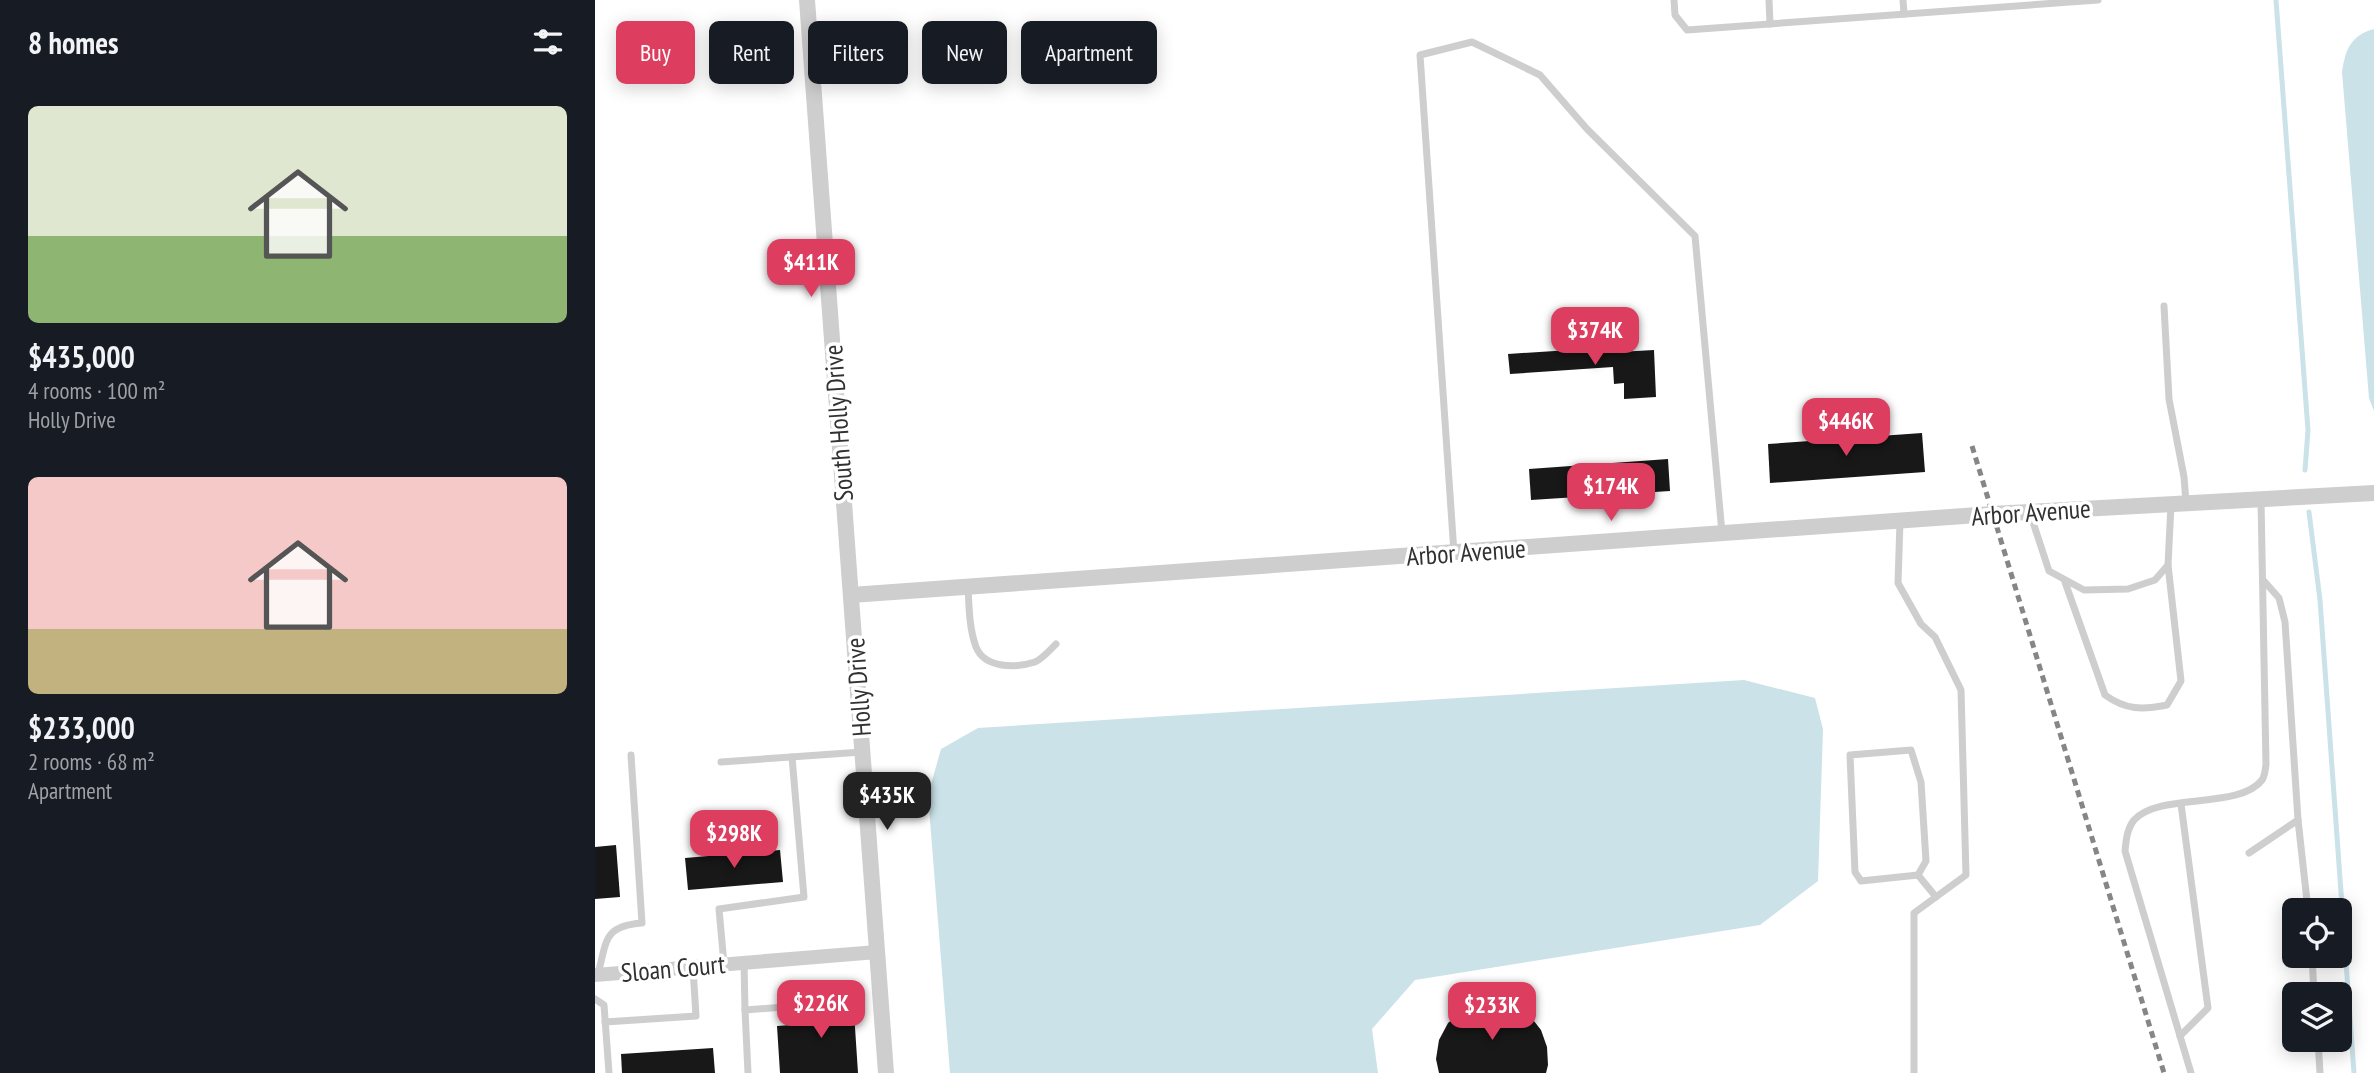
<!DOCTYPE html>
<html lang="en">
<head>
<meta charset="utf-8">
<style>
	body { margin:0; font-family:"PT Sans Narrow",sans-serif; background:#20242c; color:#f1f3f6; height:100vh; display:flex; flex-direction:column; font-size:26px; white-space:nowrap }
	* { box-sizing:border-box; margin:0 }
	p { font-size:23px; color:#9ea1a6 }
	.icon { flex:none; width:38px; height:38px; fill:none; stroke:currentColor; stroke-width:2; stroke-linecap:round; stroke-linejoin:round }
	.map { position:relative; flex:1; overflow:hidden }
	.details { display:flex; flex-direction:column; background:#171b24; width:595px }
	.details>* { flex:none }
	.guide { position:absolute; left:21px; top:21px; width:665px; height:63px; display:flex; gap:14px }
	.controls { position:absolute; left:1687px; top:898px; display:grid; gap:14px }
	.controls a { display:grid; place-items:center; width:70px; height:70px; border-radius:10px; background:#171b24; box-shadow:0 4px 18px #0003; font-size:35px }
	.price { position:absolute; translate:-50% -60px; padding:0 16px; border-radius:14px; background:#dd3e5f; color:#fff; font-size:23px; line-height:46px; filter:drop-shadow(0 2px 4px #0008) }
	.price::after { content:''; position:absolute; left:50%; top:42px; width:21px; height:16px; margin-left:-10px; background:inherit; clip-path:polygon(0 0,100% 0,50% 100%) }
	.price.on { background:#222; color:#fff }
	ul { padding:0; list-style:none }
	li { display:grid; align-content:center; gap:14px; height:371px; padding:0 28px }
	li span { display:grid; place-items:center; height:217px; border-radius:10px; color:#555 }
	li>.icon { margin-inline-start:auto }
	span .icon { width:126px; height:126px; fill:#fffc; stroke-width:1 }
	li b { font-size:30px }
	h2 { display:flex; justify-content:space-between; align-items:center; height:84px; padding:0 28px; font-size:30px }
	.chip { padding:0 24px; border-radius:10px; background:#171b24; box-shadow:0 4px 18px #0003; font-size:24px; line-height:63px }
	.chip.on { background:#dd3e5f; color:#fff }
	main { display:flex; flex:1; min-height:0 }
	.map>svg:first-child { display:block }
</style>
</head>
<body>
<main>
<section class="details">
<h2>8 homes<svg class="icon" aria-label="filters" viewBox="0 0 24 24"><path d="M4 7h16M4 17h16"/><circle cx="9" cy="7" r="2"/><circle cx="15" cy="17" r="2"/></svg></h2>
<ul>
<li><span style="background:linear-gradient(#dfe7d0 60%,#8fb573 0)"><svg class="icon" aria-label="home" viewBox="0 0 24 24"><path d="M3 11l9-7 9 7M6 9v11h12V9"/></svg></span><div><b>$435,000</b><p>4 rooms · 100 m²</p><p>Holly Drive</p></div></li>
<li><span style="background:linear-gradient(#f6c9c9 70%,#c2b280 0)"><svg class="icon" aria-label="home" viewBox="0 0 24 24"><path d="M3 11l9-7 9 7M6 9v11h12V9"/></svg></span><div><b>$233,000</b><p>2 rooms · 68 m²</p><p>Apartment</p></div></li>
</ul>
</section>
<div class="map">
<svg width="1779" height="1073" viewBox="0 0 1779 1073">
	<rect width="100%" height="100%" fill="#fff"/>
	<g fill="#cbe2e9">
		<path d="M1779,29V411L1774,398L1747,72C1750,50 1756,35 1779,29Z"/>
		<path d="M1149,680L1220,698L1228,729L1223,881L1165,925L820,980L777,1029L783,1073H355L333,795L346,749L383,728Z"/>
	</g>
	<g fill="none" stroke-linecap="round" stroke-linejoin="round">
		<g stroke="#cbe2e9" stroke-width="5">
			<path d="M1681,0L1713,430L1710,470"/>
			<path d="M1714,512L1725,600L1759,1073"/>
		</g>
	</g>
	<g fill="#181818">
		<path d="M1006,348V353L1059,350L1061,397L1029,399V383L1019,384L1018,367L915,374L913,354Z"/>
		<path d="M1327,433L1330,472L1175,483L1173,444Z"/>
		<path d="M1073,459L1075,491L936,500L934,469Z"/>
		<path d="M21,845L25,897L0,899V847Z"/>
		<path d="M185,850L188,882L93,890L90,858Z"/>
		<path d="M258,997L263,1073H185L182,1026L213,1024L211,1001Z"/>
		<path d="M902,1002L920,1006L935,1016L946,1030L952,1047L953,1065L951,1073H844L841,1059L844,1040L853,1023L867,1011L884,1003Z"/>
		<path d="M118,1048L120,1073H27L26,1054Z"/>
	</g>
	<g fill="none" stroke-linecap="round" stroke-linejoin="round">
		<g stroke="#cecece" stroke-width="7">
			<path d="M1079,0L1080,15L1092,30L1503,0"/>
			<path d="M1174,0L1175,24"/>
			<path d="M1308,0L1309,14"/>
			<path d="M1569,306L1574,399L1589,477L1591,502"/>
			<path d="M1435,513L1454,571L1489,590L1533,589L1560,580L1573,565L1576,505"/>
			<path d="M1305,521L1303,583L1326,624L1340,637L1366,690L1371,875L1319,913V1073"/>
			<path d="M859,553L825,55L877,42L945,75L992,129L1100,236L1127,533"/>
			<path d="M1669,581L1684,598L1690,622L1703,820"/>
			<path d="M1470,582L1510,695C1531,710 1547,710 1572,705L1586,681L1573,565"/>
			<path d="M373,586C374,606 374,628 381,647C390,669 421,668 440,662C447,659 455,650 461,644"/>
			<path d="M1316,750L1326,782L1331,861L1323,875L1266,881L1260,872L1255,755Z"/>
			<path d="M126,762L267,752"/>
			<path d="M1654,853L1703,820L1713,910"/>
			<path d="M1323,875L1341,897"/>
			<path d="M1717,956L1719,994"/>
			<path d="M149,962L150,1010L202,1006"/>
			<path d="M129,964L124,909L209,897L197,757"/>
			<path d="M3,974C12,941 8,926 47,923L36,755"/>
			<path d="M0,999L9,1005L14,1073"/>
			<path d="M150,1010L153,1073"/>
			<path d="M10,1022L101,1016L98,968"/>
			<path d="M1585,1036L1613,1008L1586,804"/>
			<path d="M1723,1040L1725,1073"/>
			<path d="M1596,1073L1530,851C1531,840 1532,829 1539,820C1564,792 1644,810 1667,780C1670,776 1670,769 1671,765L1666,500"/>
		</g>
		<path stroke="#cecece" stroke-width="14" d="M0,975L282,952"/>
		<g stroke="#cecece" stroke-width="16">
			<path d="M212,0L291,1073"/>
			<path d="M256,595L1397,514L1779,493"/>
		</g>
		<path stroke="#868686" stroke-width="5" stroke-dasharray="7 5" stroke-linecap="butt" d="M1377,446L1569,1073"/>
	</g>
	<g text-anchor="middle" dominant-baseline="central" stroke-width="7" stroke-linejoin="round" paint-order="stroke">
		<g font-size="26" fill="#313131" stroke="#fff">
			<text transform="translate(243 423) rotate(-94)">South Holly Drive</text>
			<text transform="translate(1436 512) rotate(-4)">Arbor Avenue</text>
			<text transform="translate(871 552) rotate(-4)">Arbor Avenue</text>
			<text transform="translate(263 687) rotate(-94)">Holly Drive</text>
			<text transform="translate(78 968) rotate(-5)">Sloan Court</text>
		</g>
	</g>
</svg>
<div class="controls">
<a><svg class="icon" aria-label="locate" viewBox="0 0 24 24"><circle cx="12" cy="12" r="6"/><path d="M12 2v4M12 18v4M2 12h4M18 12h4"/></svg></a>
<a><svg class="icon" aria-label="layers" viewBox="0 0 24 24"><path d="M12 4l9 5-9 5-9-5zM3 14l9 5 9-5"/></svg></a>
</div>
<b class="price" style="left:216px;top:299px">$411K</b>
<b class="price" style="left:1000px;top:367px">$374K</b>
<b class="price" style="left:1251px;top:458px">$446K</b>
<b class="price" style="left:1016px;top:523px">$174K</b>
<b class="price on" style="left:292px;top:832px">$435K</b>
<b class="price" style="left:139px;top:870px">$298K</b>
<b class="price" style="left:226px;top:1040px">$226K</b>
<b class="price" style="left:897px;top:1042px">$233K</b>
<div class="guide">
<a class="chip on">Buy</a>
<a class="chip">Rent</a>
<a class="chip">Filters</a>
<a class="chip">New</a>
<a class="chip">Apartment</a>
</div>
</div>
</main>
</body>
</html>
